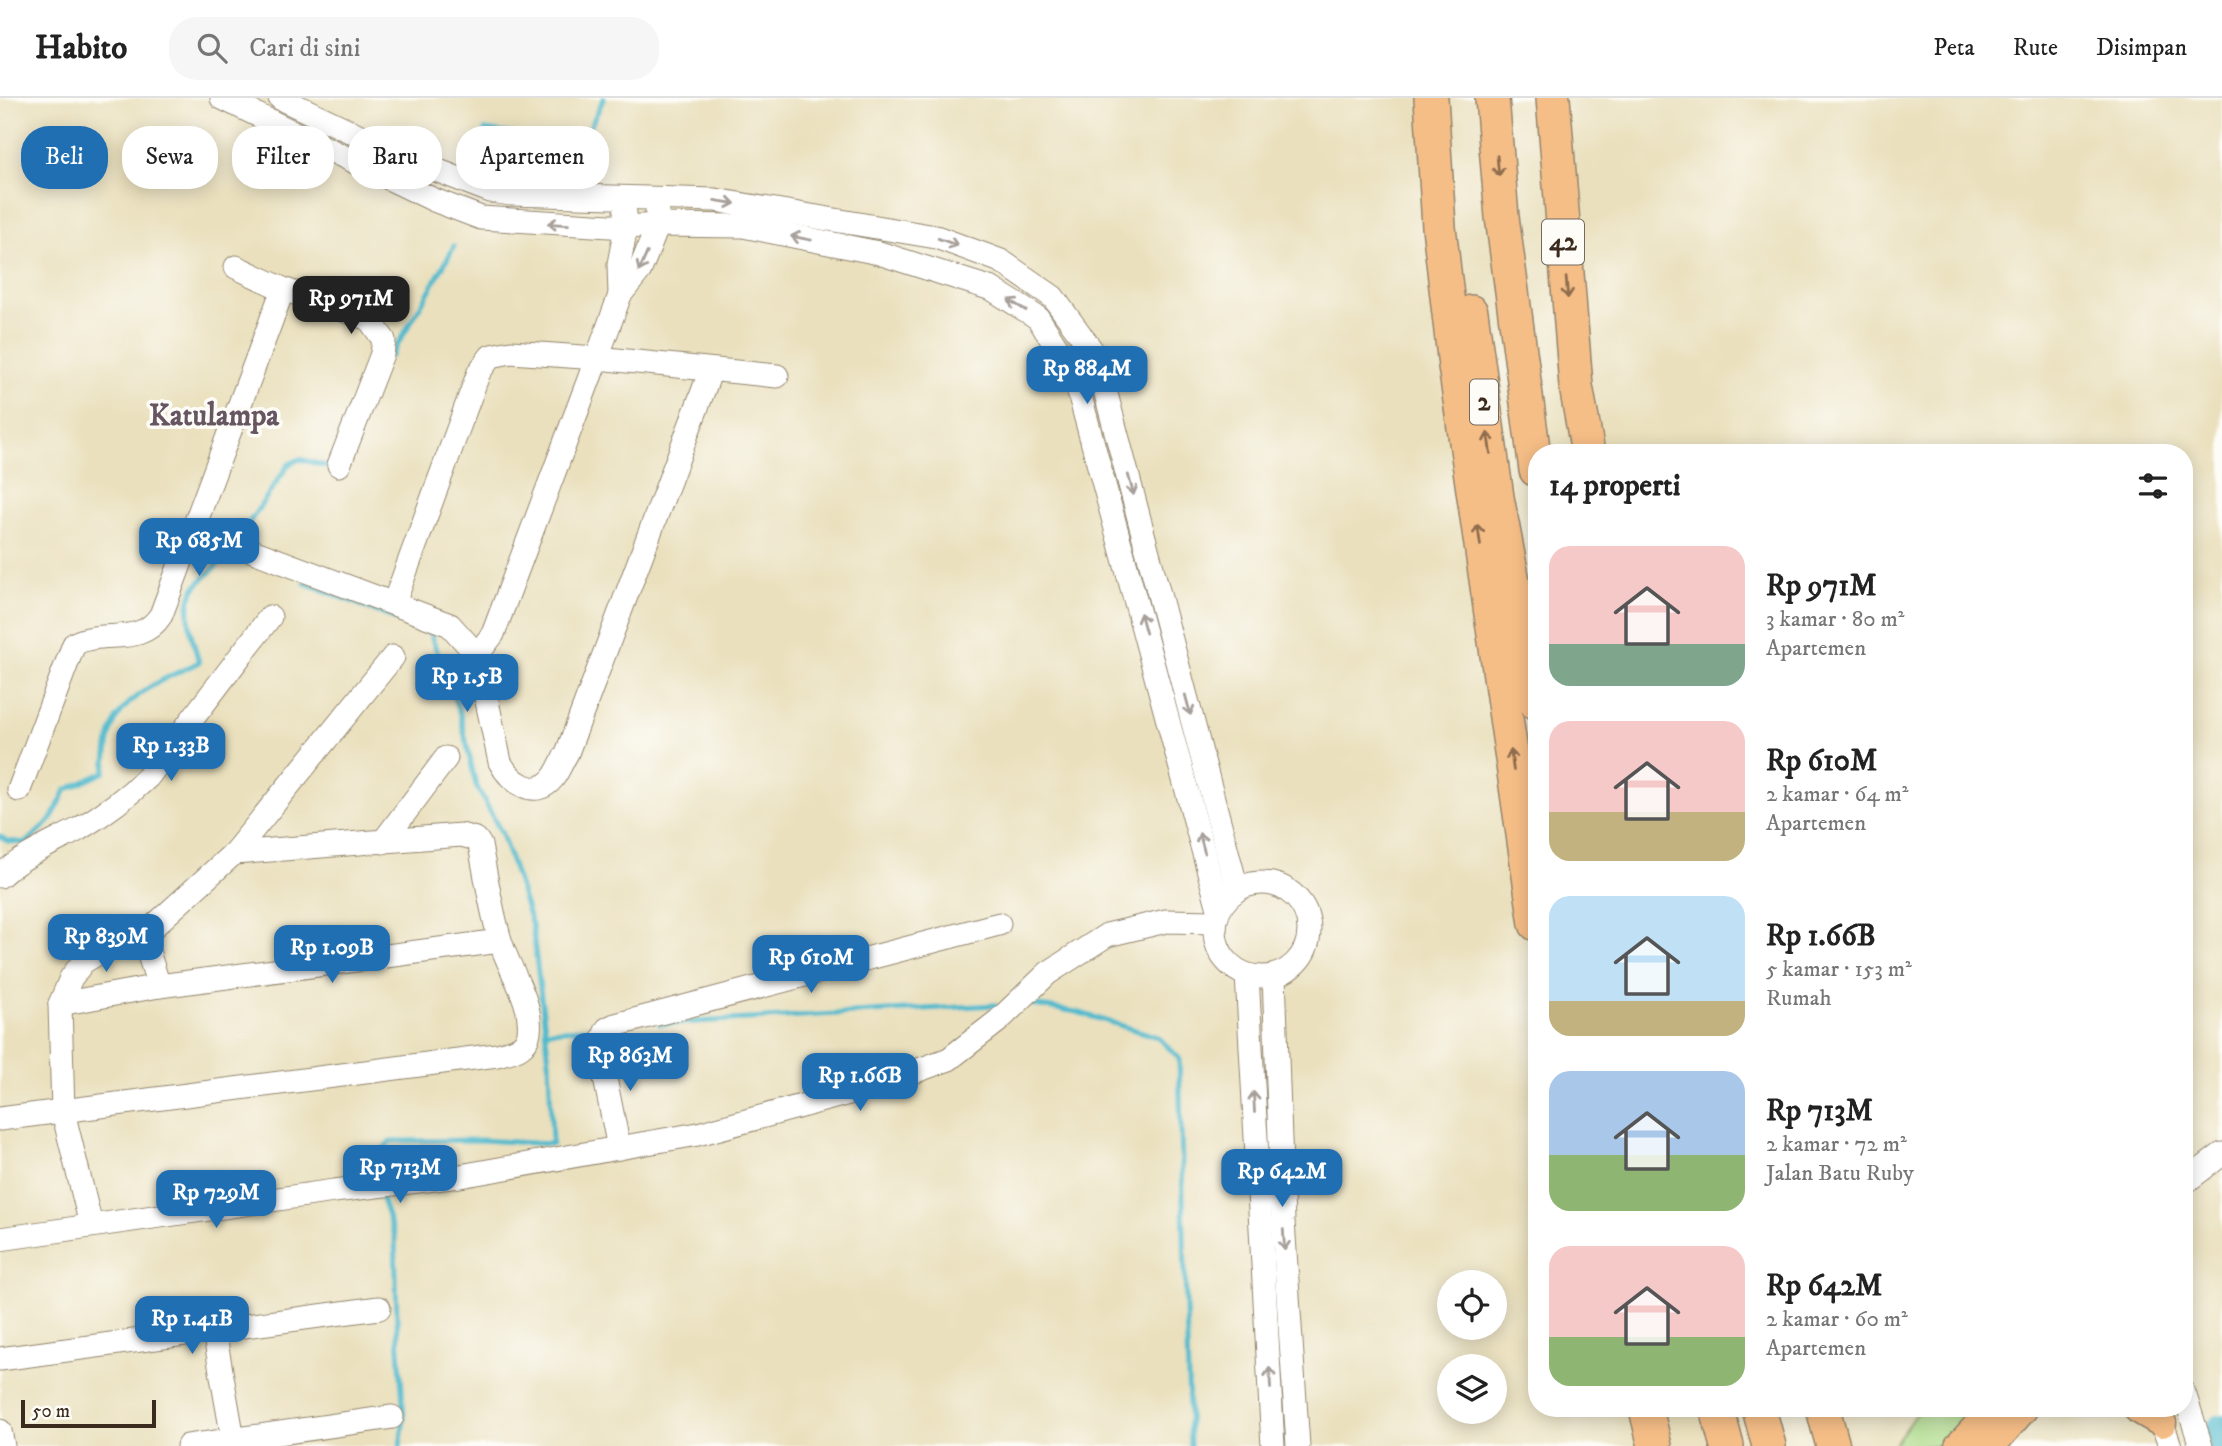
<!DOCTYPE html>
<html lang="id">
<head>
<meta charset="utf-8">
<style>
	body { margin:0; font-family:"IM FELL DW Pica",serif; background:#f6f6f6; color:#222; height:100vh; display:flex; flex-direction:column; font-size:26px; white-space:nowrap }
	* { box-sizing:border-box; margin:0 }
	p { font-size:23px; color:#767676 }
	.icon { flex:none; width:38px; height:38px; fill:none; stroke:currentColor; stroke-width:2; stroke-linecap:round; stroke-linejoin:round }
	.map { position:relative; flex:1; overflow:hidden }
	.sheet { position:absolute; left:1528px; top:346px; width:665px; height:973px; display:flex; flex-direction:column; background:#fff; border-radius:28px; box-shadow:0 4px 18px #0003 }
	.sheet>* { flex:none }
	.hud { position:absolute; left:21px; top:28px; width:665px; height:63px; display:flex; gap:14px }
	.fabs { position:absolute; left:1437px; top:1172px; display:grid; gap:14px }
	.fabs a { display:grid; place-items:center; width:70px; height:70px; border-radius:50%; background:#fff; box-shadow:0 4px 18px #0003; font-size:35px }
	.scale { position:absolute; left:21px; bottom:18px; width:135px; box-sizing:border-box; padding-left:7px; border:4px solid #3b2a1e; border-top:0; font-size:19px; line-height:24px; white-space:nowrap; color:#3b2a1e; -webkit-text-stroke:5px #fdfcf7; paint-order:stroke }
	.price { position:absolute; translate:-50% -60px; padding:0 16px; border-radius:14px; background:#1f6fb2; color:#fff; font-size:23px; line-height:46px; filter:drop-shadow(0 2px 4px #0008) }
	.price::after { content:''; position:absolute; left:50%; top:42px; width:21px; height:16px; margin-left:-10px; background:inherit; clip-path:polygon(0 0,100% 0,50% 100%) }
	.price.selected { background:#222; color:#fff }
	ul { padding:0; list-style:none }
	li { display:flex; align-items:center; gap:21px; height:175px; padding:0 21px }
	li span { display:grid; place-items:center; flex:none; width:196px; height:140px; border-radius:21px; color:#555 }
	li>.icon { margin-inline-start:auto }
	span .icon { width:84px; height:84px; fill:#fffc; stroke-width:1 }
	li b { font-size:30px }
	h2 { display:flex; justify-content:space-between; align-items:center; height:84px; padding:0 21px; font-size:30px }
	.tag { padding:0 24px; border-radius:28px; background:#fff; box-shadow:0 4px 18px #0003; font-size:24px; line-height:63px }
	.tag.selected { background:#1f6fb2; color:#fff }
	header { display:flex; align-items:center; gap:42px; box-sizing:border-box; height:98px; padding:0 35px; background:#fff; border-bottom:2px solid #e0e0e0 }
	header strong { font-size:33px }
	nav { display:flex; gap:38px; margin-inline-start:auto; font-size:24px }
	.search { width:490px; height:63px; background:#f6f6f6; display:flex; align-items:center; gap:18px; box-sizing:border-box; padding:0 24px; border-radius:28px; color:#767676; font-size:26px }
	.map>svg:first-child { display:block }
</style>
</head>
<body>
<header>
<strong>Habito</strong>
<div class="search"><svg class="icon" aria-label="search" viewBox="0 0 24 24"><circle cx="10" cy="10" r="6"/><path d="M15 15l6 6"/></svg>Cari di sini</div>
<nav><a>Peta</a><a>Rute</a><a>Disimpan</a></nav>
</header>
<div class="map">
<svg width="2222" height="1348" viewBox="0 0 2222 1348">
	<rect width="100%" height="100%" fill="#fdfcf7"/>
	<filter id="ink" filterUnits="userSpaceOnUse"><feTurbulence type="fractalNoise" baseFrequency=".0143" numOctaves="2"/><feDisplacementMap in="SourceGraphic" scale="14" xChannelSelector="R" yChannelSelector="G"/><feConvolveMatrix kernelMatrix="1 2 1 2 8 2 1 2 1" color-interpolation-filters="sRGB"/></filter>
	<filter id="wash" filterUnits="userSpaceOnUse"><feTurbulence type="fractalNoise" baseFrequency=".00686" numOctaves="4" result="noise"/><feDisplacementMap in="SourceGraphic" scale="28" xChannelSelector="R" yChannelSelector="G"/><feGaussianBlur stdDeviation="1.57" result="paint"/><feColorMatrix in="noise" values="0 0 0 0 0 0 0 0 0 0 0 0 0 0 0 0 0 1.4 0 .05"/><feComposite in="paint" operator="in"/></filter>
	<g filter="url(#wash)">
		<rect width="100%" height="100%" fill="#eae0bd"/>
		<path fill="#abda87" stroke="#738252" stroke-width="2" d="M1919,1311H1978L1952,1348H1893Z"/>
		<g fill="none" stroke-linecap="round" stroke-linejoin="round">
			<g stroke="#50bacd" stroke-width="5">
				<path d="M490,73L485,32L582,46L604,0"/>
				<path d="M391,258C412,221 435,186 454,148"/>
				<path d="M242,435L289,366L300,361L333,370"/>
				<path d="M305,485L430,535L460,616L476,687L502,736L532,827L549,962L552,1046L480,1042L390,1043L370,1068L375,1083"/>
				<path d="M0,738L7,743L26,745L51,722L66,692L105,674C107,657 108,636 117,620C135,591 170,579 199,564C193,544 183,514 193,493C199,481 222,465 232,453"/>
				<path d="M1033,907L1077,914L1158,939L1179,960L1190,1348"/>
				<path d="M660,926L995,907"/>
				<path d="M545,933L601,930"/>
				<path d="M380,1095L395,1139L397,1223L404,1320L400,1348"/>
			</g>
			<path stroke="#50bacd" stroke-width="32" d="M2213,1348L2222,1332"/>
		</g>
	</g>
	<g filter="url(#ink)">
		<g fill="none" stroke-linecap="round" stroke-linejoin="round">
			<defs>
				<g id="minor">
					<path d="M222,0L434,102L481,120L626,129L658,127L743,128L879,155L992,191L1038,220L1074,276L1219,811"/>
					<path d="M280,0L413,63L490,93L511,96L715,102L936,139L1001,163L1053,199L1096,258L1237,791"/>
					<path d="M236,169L283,191L369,221L384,242L382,256L339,367"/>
					<path d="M620,197L619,166L626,129L625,115"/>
					<path d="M711,272L567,655C562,663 559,672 553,680C535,703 510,683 500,664L477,557L493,536L597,260L777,278"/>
					<path d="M194,431L450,527L477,557"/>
					<path d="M394,505L479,274L491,258L511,254L597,260L620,197L640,172L658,127L657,114"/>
					<path d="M19,692L74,546C104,530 140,550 161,517L283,191"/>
					<path d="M383,744L446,660"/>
					<path d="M0,778C24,757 51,746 79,731C104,716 127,699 148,679L270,519"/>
					<circle cx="1262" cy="832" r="47"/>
					<path d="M143,838L159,888"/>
					<path d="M1247,877L1273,1348"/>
					<path d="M1274,878L1283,1123L1298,1348"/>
					<path d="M60,906L159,888L500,843"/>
					<path d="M0,1021L497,957C512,953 527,951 529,934C533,903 508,871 500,842C491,811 486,779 480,747L476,741L461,737L234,755"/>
					<path d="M619,1050L599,950L607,931L615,927L999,826"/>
					<path d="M2184,1085L2222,1056"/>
					<path d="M91,1127L63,1014L60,906L71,880L83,864L100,854L143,838L234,755L393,559"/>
					<path d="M0,1141L334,1093L460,1078L698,1036L875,988L949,961L998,923L1048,875L1107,837L1166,823L1215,824"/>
					<path d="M214,1233L233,1341"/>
					<path d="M0,1261L379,1210"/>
					<path d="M2184,1295L2201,1348"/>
					<path d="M2157,1311L2170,1348"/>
					<path d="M0,1333L3,1348"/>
					<path d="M188,1348L392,1319"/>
				</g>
				<g id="major">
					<path d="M2138,1311L2162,1325"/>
					<path d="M1959,1348L1993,1311"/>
					<path d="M1991,1348L2023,1311"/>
				</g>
				<g id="highway">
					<path d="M1431,0L1439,129L1455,268L1536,826"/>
					<path d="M1492,0L1502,119L1536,372"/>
					<path d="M1553,0L1576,288L1588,355"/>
					<path d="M1471,214L1497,399L1536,605"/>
					<path d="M1646,1311L1655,1348"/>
					<path d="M1717,1311L1727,1348"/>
					<path d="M1759,1311L1769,1348"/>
					<path d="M1823,1311L1833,1348"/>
				</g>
			</defs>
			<use href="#minor" stroke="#92856e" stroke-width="25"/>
			<use href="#major" stroke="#92856e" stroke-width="31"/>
			<use href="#highway" stroke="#92856e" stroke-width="36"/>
			<use href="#minor" stroke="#fff" stroke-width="23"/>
			<use href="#major" stroke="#f6be87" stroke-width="28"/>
			<use href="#highway" stroke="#f6be87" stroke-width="33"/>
		</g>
		<defs><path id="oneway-shaft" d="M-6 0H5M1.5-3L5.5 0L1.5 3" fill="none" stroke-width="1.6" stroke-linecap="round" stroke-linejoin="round" transform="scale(1.75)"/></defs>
		<g stroke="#8f6d4d">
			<use href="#oneway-shaft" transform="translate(1498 68) rotate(85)"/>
			<use href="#oneway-shaft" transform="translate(1567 190) rotate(85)"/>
			<use href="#oneway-shaft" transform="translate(1489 345) rotate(-98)"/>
			<use href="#oneway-shaft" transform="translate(1479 437) rotate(-98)"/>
			<use href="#oneway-shaft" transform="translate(1512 662) rotate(-98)"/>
		</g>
		<g stroke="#a79f9a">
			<use href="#oneway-shaft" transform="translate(725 104) rotate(9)"/>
			<use href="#oneway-shaft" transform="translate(558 126) rotate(-177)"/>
			<use href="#oneway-shaft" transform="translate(801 140) rotate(-169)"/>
			<use href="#oneway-shaft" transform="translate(948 144) rotate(20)"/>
			<use href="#oneway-shaft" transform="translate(643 164) rotate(114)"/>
			<use href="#oneway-shaft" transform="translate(1017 207) rotate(-148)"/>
			<use href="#oneway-shaft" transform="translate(1131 387) rotate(75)"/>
			<use href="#oneway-shaft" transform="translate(1143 525) rotate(-105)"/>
			<use href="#oneway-shaft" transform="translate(1188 607) rotate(75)"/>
			<use href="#oneway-shaft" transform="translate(1202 745) rotate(-105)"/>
			<use href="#oneway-shaft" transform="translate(1254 1004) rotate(-93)"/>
			<use href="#oneway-shaft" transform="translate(1284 1142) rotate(86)"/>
			<use href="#oneway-shaft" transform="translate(1270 1280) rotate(-93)"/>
		</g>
	</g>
	<g text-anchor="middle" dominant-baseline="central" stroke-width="7" stroke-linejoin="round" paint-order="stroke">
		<g fill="#fdfcf7" stroke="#75695f" stroke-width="2">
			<rect x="1542" y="121.5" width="42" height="45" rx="5"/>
			<rect x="1470" y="281.5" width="28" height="45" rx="5"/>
		</g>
		<g font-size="26" font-weight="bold" fill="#3b2a1e">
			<text x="1563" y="144">42</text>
			<text x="1484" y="304">2</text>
		</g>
		<g font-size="30" font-weight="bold" fill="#665662" stroke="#fdfcf7">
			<text x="214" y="318">Katulampa</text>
		</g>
	</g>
</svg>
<div class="fabs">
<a><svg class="icon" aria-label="locate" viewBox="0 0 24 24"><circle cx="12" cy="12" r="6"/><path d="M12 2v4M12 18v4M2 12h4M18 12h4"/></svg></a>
<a><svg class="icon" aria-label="layers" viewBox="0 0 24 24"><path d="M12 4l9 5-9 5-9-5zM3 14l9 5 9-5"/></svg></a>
</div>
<div class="scale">50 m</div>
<b class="price selected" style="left:351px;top:238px">Rp 971M</b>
<b class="price" style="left:1087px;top:308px">Rp 884M</b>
<b class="price" style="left:199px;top:480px">Rp 685M</b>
<b class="price" style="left:467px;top:616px">Rp 1.5B</b>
<b class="price" style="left:171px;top:685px">Rp 1.33B</b>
<b class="price" style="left:106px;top:876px">Rp 839M</b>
<b class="price" style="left:332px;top:887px">Rp 1.09B</b>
<b class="price" style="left:811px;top:897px">Rp 610M</b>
<b class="price" style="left:630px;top:995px">Rp 863M</b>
<b class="price" style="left:860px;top:1015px">Rp 1.66B</b>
<b class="price" style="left:400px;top:1107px">Rp 713M</b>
<b class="price" style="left:1282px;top:1111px">Rp 642M</b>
<b class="price" style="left:216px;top:1132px">Rp 729M</b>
<b class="price" style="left:192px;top:1258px">Rp 1.41B</b>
<div class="hud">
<a class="tag selected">Beli</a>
<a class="tag">Sewa</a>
<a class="tag">Filter</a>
<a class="tag">Baru</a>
<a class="tag">Apartemen</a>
</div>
<section class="sheet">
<h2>14 properti<svg class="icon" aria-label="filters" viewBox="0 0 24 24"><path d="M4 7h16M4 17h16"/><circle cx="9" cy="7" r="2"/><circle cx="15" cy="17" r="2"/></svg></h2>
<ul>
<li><span style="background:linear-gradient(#f6c9c9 70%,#7fa58c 0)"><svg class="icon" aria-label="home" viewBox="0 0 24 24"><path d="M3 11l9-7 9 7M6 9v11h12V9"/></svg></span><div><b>Rp 971M</b><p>3 kamar · 80 m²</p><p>Apartemen</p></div></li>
<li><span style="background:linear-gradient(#f6c9c9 65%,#c2b280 0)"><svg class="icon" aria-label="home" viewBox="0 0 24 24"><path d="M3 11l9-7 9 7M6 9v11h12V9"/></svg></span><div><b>Rp 610M</b><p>2 kamar · 64 m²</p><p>Apartemen</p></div></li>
<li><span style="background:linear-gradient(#bfe0f5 75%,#c2b280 0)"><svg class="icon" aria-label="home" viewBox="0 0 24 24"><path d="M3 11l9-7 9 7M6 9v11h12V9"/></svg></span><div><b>Rp 1.66B</b><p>5 kamar · 153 m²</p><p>Rumah</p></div></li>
<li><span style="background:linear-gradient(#a9c7e8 60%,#8fb573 0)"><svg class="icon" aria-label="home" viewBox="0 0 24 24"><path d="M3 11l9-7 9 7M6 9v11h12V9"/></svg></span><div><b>Rp 713M</b><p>2 kamar · 72 m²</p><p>Jalan Batu Ruby</p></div></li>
<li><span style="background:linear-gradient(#f6c9c9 65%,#8fb573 0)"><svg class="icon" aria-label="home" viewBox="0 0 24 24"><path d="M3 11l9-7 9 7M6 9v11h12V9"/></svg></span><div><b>Rp 642M</b><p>2 kamar · 60 m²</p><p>Apartemen</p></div></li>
</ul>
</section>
</div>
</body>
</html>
